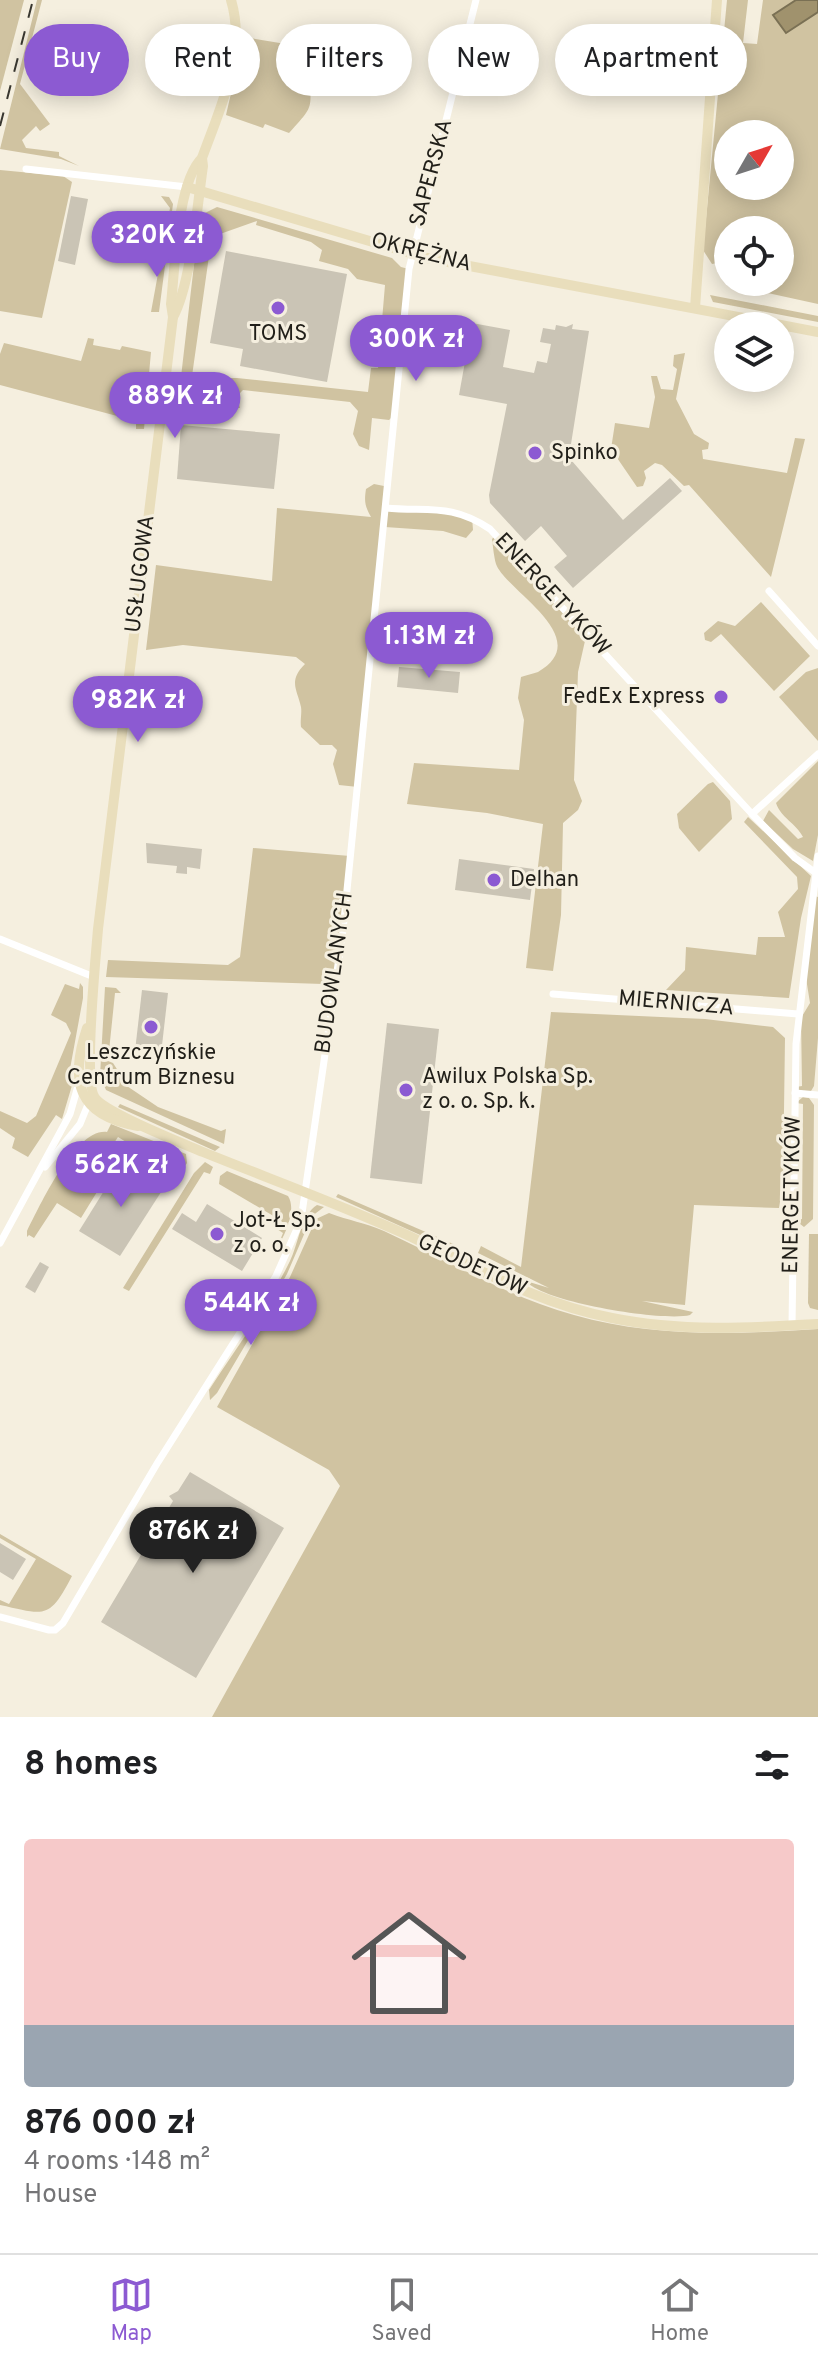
<!DOCTYPE html>
<html lang="en">
<head>
<meta charset="utf-8">
<style>
	body { margin:0; font-family:Overpass,sans-serif; background:#f6f6f6; color:#202124; height:100vh; display:flex; flex-direction:column; font-size:30px; white-space:nowrap }
	* { box-sizing:border-box; margin:0 }
	p { font-size:26px; color:#757577 }
	.icon { flex:none; width:44px; height:44px; fill:none; stroke:currentColor; stroke-width:2; stroke-linecap:round; stroke-linejoin:round }
	.map { position:relative; height:1717px; overflow:hidden }
	.panel { display:flex; flex-direction:column; background:#fff; flex:1 }
	.panel>* { flex:none }
	.hud { position:absolute; left:24px; top:24px; width:770px; height:72px; display:flex; gap:16px }
	.needle { width:52px; rotate:51deg }
	.buttons { position:absolute; left:714px; top:120px; display:grid; gap:16px }
	.buttons a { display:grid; place-items:center; width:80px; height:80px; border-radius:50%; background:#fff; box-shadow:0 4px 20px #0003; font-size:40px }
	.price { position:absolute; translate:-50% -68px; padding:0 18px; border-radius:28px; background:#8c5ad2; color:#fff; font-size:26px; line-height:52px; filter:drop-shadow(0 2px 4px #0008) }
	.price::after { content:''; position:absolute; left:50%; top:48px; width:24px; height:18px; margin-left:-12px; background:inherit; clip-path:polygon(0 0,100% 0,50% 100%) }
	.price.active { background:#222; color:#fff }
	ul { padding:0; list-style:none }
	li { display:grid; align-content:center; gap:16px; height:424px; padding:0 24px }
	li span { display:grid; place-items:center; height:248px; border-radius:8px; color:#555 }
	li>.icon { margin-inline-start:auto }
	span .icon { width:144px; height:144px; fill:#fffc; stroke-width:1 }
	li b { font-size:34px }
	h2 { display:flex; justify-content:space-between; align-items:center; height:96px; padding:0 24px; font-size:34px }
	.tag { padding:0 28px; border-radius:36px; background:#fff; box-shadow:0 4px 20px #0003; font-size:28px; line-height:72px }
	.tag.active { background:#8c5ad2; color:#fff }
	.tab-bar { display:flex; justify-content:space-around; align-items:center; height:112px; border-top:2px solid #e0e0e0; background:#fff; font-size:22px; color:#757577 }
	.tab-bar a { display:grid; justify-items:center; gap:4px }
	.tab-bar .active { color:#8c5ad2 }
	.map>svg:first-child { display:block }
</style>
</head>
<body>
<div class="map">
<svg width="818" height="1717" viewBox="0 0 818 1717">
	<rect width="100%" height="100%" fill="#f5efdf"/>
	<g fill="#d0c3a1" fill-rule="evenodd">
		<path d="M0,0H24L0,91Z"/>
		<path d="M37,0H42L20,84L50,124L40,131L36,126L22,140L26,148L59,152V156L79,166L61,159L0,149Z"/>
		<path d="M727,0H748L743,43L757,44L763,0H796L774,15L786,33L818,12V304L727,284L723,280L728,270V282H780V230H728V254L718,263L712,264L703,250ZM728,134H780V186H728Z"/>
		<path d="M244,37L304,47L301,68L313,71L309,74C312,110 313,106 289,133L265,124L263,128L226,115Z"/>
		<path d="M0,170L63,176L72,182L42,318L0,311Z"/>
		<path d="M161,196L169,197L173,204L159,312H151L170,208Z"/>
		<path d="M217,207L392,258L401,267L409,269L396,413L389,420L372,418L369,450L359,446L353,434L358,411L350,402L243,390L237,396L240,408H230L215,386L219,378H237L368,392L371,368H378L385,285L357,279L348,269L319,261L322,250L311,242L256,225L257,221L220,234L210,249L192,376L181,377L198,230L201,215Z"/>
		<path d="M710,295L818,316V322L713,302Z"/>
		<path d="M88,338L94,339L93,345L120,350L122,346L151,352L144,429H136V421L0,385V354L4,343L81,361Z"/>
		<path d="M685,353L676,399L694,434L709,443L708,449L702,450L703,459L787,473L795,438L805,439L771,577L689,485L684,486L662,465L655,463L644,471L646,478L643,486L637,487L611,449L615,423L649,428L655,397L651,376H657L661,389L673,390L677,369L673,366L674,355Z"/>
		<path d="M374,484L384,486L388,492L386,507L472,517L473,530L466,538L443,531L385,527L358,787L339,785L333,764L337,750L332,745H320L301,727C300,720 302,713 301,707C297,689 288,681 305,664L296,657L183,645L146,650L156,565L272,581L277,508L371,517C365,506 364,502 366,489Z"/>
		<path d="M496,535L587,632L578,672L574,780L582,801L578,810L563,823L561,915L553,971L526,968L543,824L487,813L407,804L414,763L519,770L524,720L518,698L521,677C526,675 533,674 538,672C597,638 505,590 496,564C494,557 493,547 492,539Z"/>
		<path d="M761,602L810,656L774,691L721,634L711,642L705,640L704,633L718,621L735,626Z"/>
		<path d="M818,668V741L779,697L806,672Z"/>
		<path d="M818,761V835L813,861L793,849L763,821L769,810L798,839L803,837C796,823 781,818 776,803Z"/>
		<path d="M713,782L730,801L732,819L699,852L679,828L677,814L708,784Z"/>
		<path d="M748,817L811,876L801,918L789,998L666,990L685,970L686,947L756,955L758,937H785L778,912L798,889L797,877L744,822Z"/>
		<path d="M253,848L350,856L335,978L323,984L106,977L108,960L228,965L240,957Z"/>
		<path d="M812,895L818,897V1038L814,1086L811,1091H799L796,1087L802,1086L801,1018L810,1003L806,978Z"/>
		<path d="M80,983L83,987V998L70,1069L73,1082L62,1119L56,1115L28,1157L12,1148L15,1138L0,1128V1111L27,1123L36,1116L71,1033L66,1023L51,1015L65,984L79,989Z"/>
		<path d="M105,987L116,988L121,993H115L108,1061L113,1063L122,1077L121,1082L158,1107L221,1131L226,1129L224,1144L106,1090L100,1076Z"/>
		<path d="M551,1012L705,1019L773,1027L785,1038L783,1183L779,1208L694,1205L685,1305L642,1301L693,1312L690,1315C664,1322 542,1302 526,1281L549,1288L478,1253L481,1246L521,1267Z"/>
		<path d="M803,1097L809,1098L814,1105L813,1219L804,1227L795,1220L802,1219L803,1104L796,1103Z"/>
		<path d="M120,1104L220,1147L215,1151L118,1107Z"/>
		<path d="M111,1124L186,1154L187,1163L183,1169L177,1165L173,1171L118,1137L106,1155L116,1161L81,1218L57,1203L34,1238L29,1235L27,1237V1231C40,1206 75,1128 107,1132Z"/>
		<path d="M205,1162L213,1167L210,1174L204,1172L129,1291L123,1288L194,1173Z"/>
		<path d="M227,1171L288,1196C297,1210 285,1235 277,1248L283,1233L277,1229L282,1221L219,1184L220,1176Z"/>
		<path d="M338,1194L458,1246L449,1248L336,1197Z"/>
		<path d="M317,1205L324,1207L312,1216L287,1274L217,1393L210,1400L209,1390C236,1348 268,1306 290,1261C298,1245 301,1215 317,1205Z"/>
		<path d="M329,1213C350,1221 363,1222 384,1231C447,1260 508,1297 574,1315C654,1338 737,1334 818,1329V1717H212L340,1486L329,1470L217,1407L290,1277L316,1219Z"/>
		<path d="M809,1234H818V1310L810,1308L808,1303Z"/>
		<path d="M0,1534L72,1576C49,1620 46,1615 0,1605V1600L9,1604L36,1559L0,1538Z"/>
	</g>
	<path fill="#a0926d" stroke="#7a7054" stroke-width="2" d="M796,0H818V12L786,33L773,15Z"/>
	<g fill="#cac4b5">
		<path d="M71,196L88,199L75,265L58,261Z"/>
		<path d="M226,251L347,274L327,382L240,366L243,349L210,343Z"/>
		<path d="M472,323L510,330L503,367L534,373L537,361L547,363L551,344L540,342L543,328L555,330L556,325L566,327L573,324L572,329L589,331L571,444L575,445L572,461L623,520L670,478L682,491L573,588L554,567L567,556L541,526L525,541L490,503L489,495L507,404L459,395Z"/>
		<path d="M425,337L453,340L451,359L423,356Z"/>
		<path d="M181,425L280,434L274,489L177,479Z"/>
		<path d="M399,667L460,672L458,693L397,687Z"/>
		<path d="M146,843L202,849L200,869L187,867V874L176,873L177,866L147,863Z"/>
		<path d="M459,859L534,869L530,900L455,890Z"/>
		<path d="M142,990L168,993L161,1054L135,1051Z"/>
		<path d="M387,1023L439,1029L422,1184L370,1178Z"/>
		<path d="M122,1162L163,1189L120,1256L79,1231Z"/>
		<path d="M207,1204L262,1238L242,1271L172,1229L182,1213L196,1222Z"/>
		<path d="M40,1262L49,1267L35,1293L25,1287Z"/>
		<path d="M190,1472L284,1528L196,1678L101,1622L173,1501L169,1496L178,1491Z"/>
		<path d="M0,1543L26,1559L13,1580L0,1572Z"/>
	</g>
	<g fill="none" stroke-linecap="round" stroke-linejoin="round">
		<g stroke="#fff" stroke-width="7">
			<path d="M26,169L187,187"/>
			<path d="M386,508C428,512 451,503 490,529L752,814L795,858L816,873"/>
			<path d="M769,591L818,646"/>
			<path d="M752,814L818,754"/>
			<path d="M0,939L94,977"/>
			<path d="M553,994L798,1014"/>
			<path d="M795,1093L818,1095"/>
			<path d="M45,1167L80,1124L89,1102"/>
			<path d="M0,1243L70,1114L78,1086"/>
			<path d="M792,1326L796,1044L818,856"/>
			<path d="M0,1617L49,1630H55L63,1623L158,1462L276,1276L301,1220L343,930L409,269L476,0"/>
		</g>
		<g stroke="#e9debc" stroke-width="10">
			<path d="M231,0C247,53 220,108 202,158C177,182 175,268 171,304L173,317L98,929C96,955 83,1082 95,1098C107,1114 182,1143 203,1152C270,1179 339,1204 405,1234C473,1266 538,1304 612,1318C680,1332 750,1328 818,1324"/>
			<path d="M187,187L427,258L818,332"/>
			<path d="M695,308L717,0"/>
			<path d="M173,317C191,284 197,207 203,166L202,158"/>
			<path d="M87,1028C69,1082 78,1116 138,1126"/>
		</g>
		<path stroke="#393730" stroke-width="2" stroke-dasharray="14 14" stroke-linecap="butt" d="M0,126L33,0"/>
	</g>
	<g fill="#8c5ad2" stroke="#f5efdf" stroke-width="3">
		<circle cx="278" cy="308" r="8"/>
		<circle cx="535" cy="453" r="8"/>
		<circle cx="721" cy="697" r="8"/>
		<circle cx="494" cy="880" r="8"/>
		<circle cx="151" cy="1027" r="8"/>
		<circle cx="406" cy="1090" r="8"/>
		<circle cx="217" cy="1234" r="8"/>
	</g>
	<g text-anchor="middle" dominant-baseline="central" stroke-width="6" stroke-linejoin="round" paint-order="stroke">
		<g font-size="22" fill="#211f19" stroke="#f5efdf">
			<text transform="translate(432 173) rotate(-75)">SAPERSKA</text>
			<text transform="translate(421 253) rotate(14)">OKRĘŻNA</text>
			<text transform="translate(141 574) rotate(-83)">USŁUGOWA</text>
			<text transform="translate(552 595) rotate(47)">ENERGETYKÓW</text>
			<text transform="translate(335 973) rotate(-82)">BUDOWLANYCH</text>
			<text transform="translate(676 1004) rotate(5)">MIERNICZA</text>
			<text transform="translate(793 1195) rotate(-89)">ENERGETYKÓW</text>
			<text transform="translate(472 1266) rotate(25)">GEODETÓW</text>
		</g>
		<g font-size="22" fill="#211f19" stroke="#f5efdf" text-anchor="start">
			<text x="278" y="334" text-anchor="middle">TOMS</text>
			<text x="551" y="453">Spinko</text>
			<text x="705" y="697" text-anchor="end">FedEx Express</text>
			<text x="510" y="880">Delhan</text>
			<text x="151" y="1053" text-anchor="middle">Leszczyńskie<tspan x="151" dy="25">Centrum Biznesu</tspan></text>
			<text x="422" y="1077">Awilux Polska Sp.<tspan x="422" dy="25">z o. o. Sp. k.</tspan></text>
			<text x="233" y="1221">Jot-Ł Sp.<tspan x="233" dy="25">z o. o.</tspan></text>
		</g>
	</g>
</svg>
<div class="buttons">
<a><svg class="needle" viewBox="-14 -14 28 28"><path d="M0-13l5 13h-10z" fill="#e53935"/><path d="M0 13l5-13h-10z" fill="#757577"/></svg></a>
<a><svg class="icon" aria-label="locate" viewBox="0 0 24 24"><circle cx="12" cy="12" r="6"/><path d="M12 2v4M12 18v4M2 12h4M18 12h4"/></svg></a>
<a><svg class="icon" aria-label="layers" viewBox="0 0 24 24"><path d="M12 4l9 5-9 5-9-5zM3 14l9 5 9-5"/></svg></a>
</div>
<b class="price" style="left:157px;top:279px">320K zł</b>
<b class="price" style="left:416px;top:383px">300K zł</b>
<b class="price" style="left:175px;top:440px">889K zł</b>
<b class="price" style="left:429px;top:680px">1.13M zł</b>
<b class="price" style="left:138px;top:744px">982K zł</b>
<b class="price" style="left:121px;top:1209px">562K zł</b>
<b class="price" style="left:251px;top:1347px">544K zł</b>
<b class="price active" style="left:193px;top:1575px">876K zł</b>
<div class="hud">
<a class="tag active">Buy</a>
<a class="tag">Rent</a>
<a class="tag">Filters</a>
<a class="tag">New</a>
<a class="tag">Apartment</a>
</div>
</div>
<section class="panel">
<h2>8 homes<svg class="icon" aria-label="filters" viewBox="0 0 24 24"><path d="M4 7h16M4 17h16"/><circle cx="9" cy="7" r="2"/><circle cx="15" cy="17" r="2"/></svg></h2>
<ul>
<li><span style="background:linear-gradient(#f6c9c9 75%,#9aa5b1 0)"><svg class="icon" aria-label="home" viewBox="0 0 24 24"><path d="M3 11l9-7 9 7M6 9v11h12V9"/></svg></span><div><b>876 000 zł</b><p>4 rooms · 148 m²</p><p>House</p></div></li>
</ul>
</section>
<nav class="tab-bar">
<a class="active"><svg class="icon" aria-label="map" viewBox="0 0 24 24"><path d="M3 6l6-2 6 2 6-2v14l-6 2-6-2-6 2zM9 4v14M15 6v14"/></svg>Map</a>
<a><svg class="icon" aria-label="saved" viewBox="0 0 24 24"><path d="M7 4h10v16l-5-4-5 4z"/></svg>Saved</a>
<a><svg class="icon" aria-label="home" viewBox="0 0 24 24"><path d="M3 11l9-7 9 7M6 9v11h12V9"/></svg>Home</a>
</nav>
</body>
</html>
